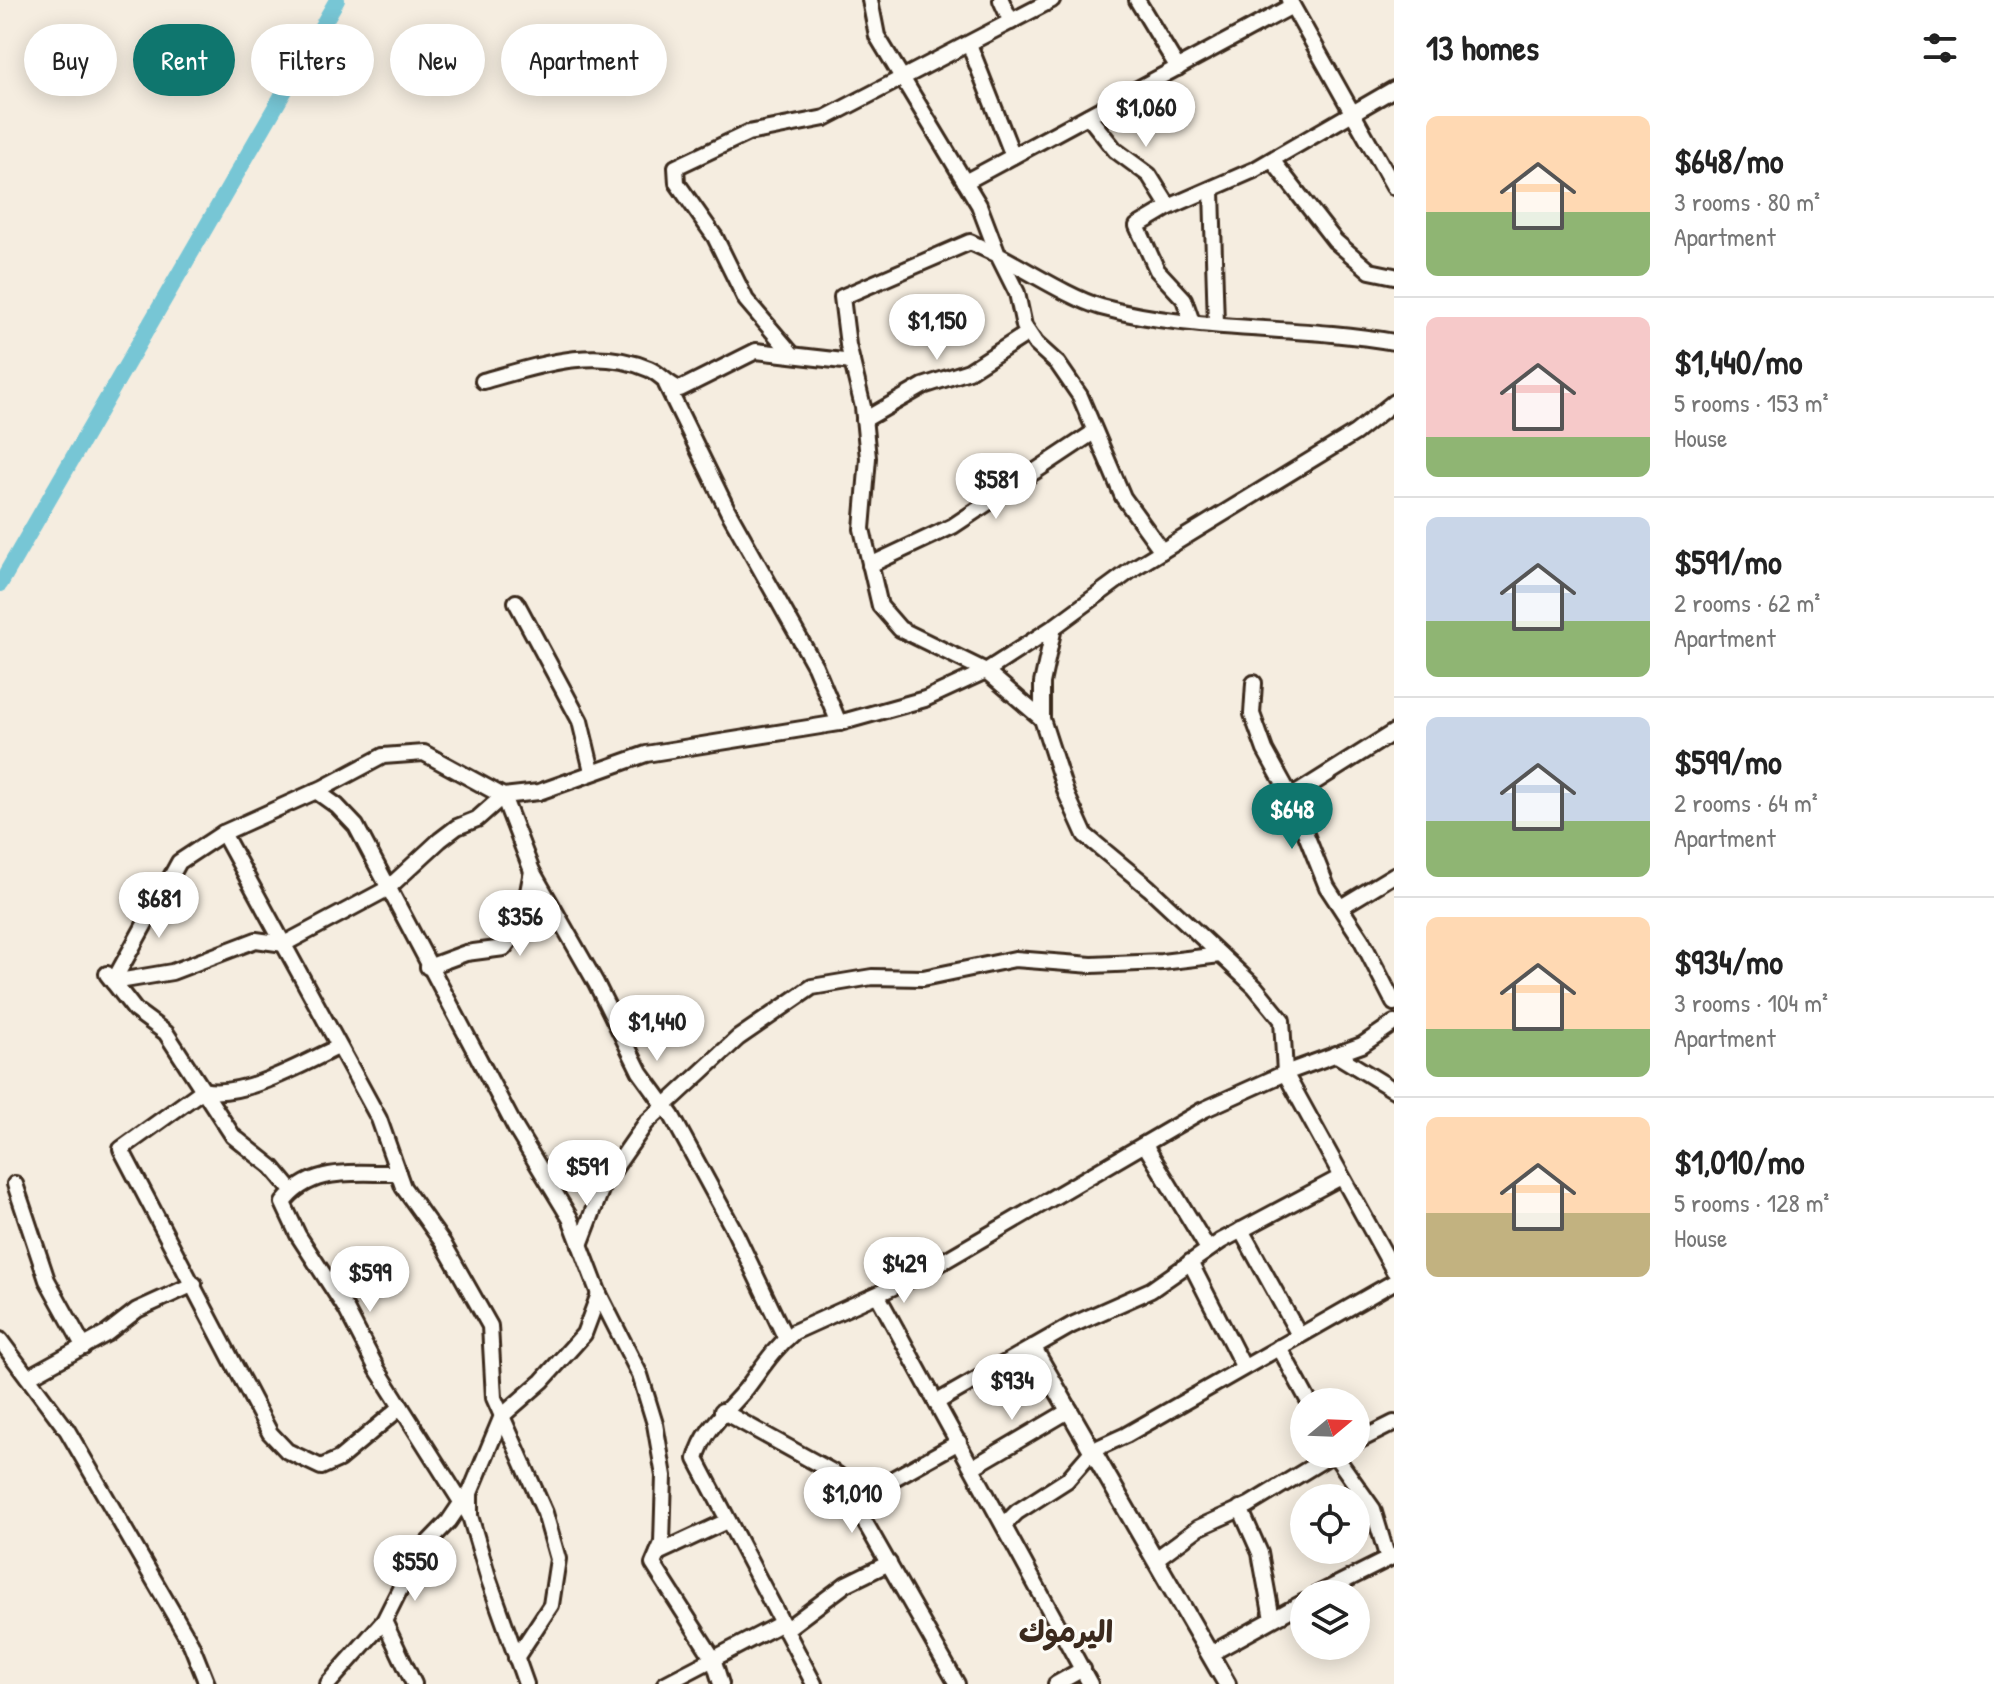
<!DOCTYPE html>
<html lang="en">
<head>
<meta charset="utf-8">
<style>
	body { margin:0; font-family:"Patrick Hand","Playpen Sans Arabic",sans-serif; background:#f2f2f2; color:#222; height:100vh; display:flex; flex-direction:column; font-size:30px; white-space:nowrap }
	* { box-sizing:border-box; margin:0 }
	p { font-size:26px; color:#767676 }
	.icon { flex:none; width:44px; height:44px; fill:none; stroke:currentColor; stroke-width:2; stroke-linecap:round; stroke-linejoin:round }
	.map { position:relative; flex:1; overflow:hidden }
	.side { display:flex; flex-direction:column; background:#fff; width:600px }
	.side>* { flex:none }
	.guide { position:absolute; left:24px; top:24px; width:760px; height:72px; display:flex; gap:16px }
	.needle { width:52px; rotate:71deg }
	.controls { position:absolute; left:1290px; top:1388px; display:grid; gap:16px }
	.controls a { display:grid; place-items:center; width:80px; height:80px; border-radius:50%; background:#fff; box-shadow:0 4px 20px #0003; font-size:40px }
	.price { position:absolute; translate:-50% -68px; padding:0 18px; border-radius:28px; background:#fff; color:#222; font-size:26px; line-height:52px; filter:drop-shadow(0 2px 4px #0008) }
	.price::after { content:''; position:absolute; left:50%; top:48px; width:24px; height:18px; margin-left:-12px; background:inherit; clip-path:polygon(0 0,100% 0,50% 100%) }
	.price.selected { background:#0f766e; color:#fff }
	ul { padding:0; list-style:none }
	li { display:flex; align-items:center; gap:24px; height:200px; padding:0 32px }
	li+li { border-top:2px solid #e0e0e0 }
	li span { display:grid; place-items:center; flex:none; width:224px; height:160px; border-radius:12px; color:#555 }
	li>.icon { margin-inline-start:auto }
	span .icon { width:96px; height:96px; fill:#fffc; stroke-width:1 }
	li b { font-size:34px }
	h2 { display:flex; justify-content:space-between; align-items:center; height:96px; padding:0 32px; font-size:34px }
	.chip { padding:0 28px; border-radius:36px; background:#fff; box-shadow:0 4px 20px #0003; font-size:28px; line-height:72px }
	.chip.selected { background:#0f766e; color:#fff }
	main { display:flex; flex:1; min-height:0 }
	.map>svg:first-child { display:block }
</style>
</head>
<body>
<main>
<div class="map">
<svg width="1394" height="1684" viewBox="0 0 1394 1684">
	<rect width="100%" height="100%" fill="#f5ede0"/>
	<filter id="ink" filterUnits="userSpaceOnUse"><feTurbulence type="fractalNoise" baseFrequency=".0125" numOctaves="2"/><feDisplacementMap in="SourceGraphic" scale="16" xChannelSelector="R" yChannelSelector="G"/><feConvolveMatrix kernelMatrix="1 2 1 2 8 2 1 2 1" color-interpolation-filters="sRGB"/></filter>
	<g filter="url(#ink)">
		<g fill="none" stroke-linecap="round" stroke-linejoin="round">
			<path stroke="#77c6d5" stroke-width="16" d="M0,584L337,0"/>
			<defs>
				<g id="minor">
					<path d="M870,0L877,36L979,205L998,255C1027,270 1072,299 1101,307C1196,333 1298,325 1394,342"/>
					<path d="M1001,0L1011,22"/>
					<path d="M1137,0L1178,68"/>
					<path d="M1289,0L1394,187"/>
					<path d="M969,44L1013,156"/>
					<path d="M1088,116L1115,150L1149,175L1169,207"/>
					<path d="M1272,160L1335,241L1370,271L1394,276"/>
					<path d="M965,182L1292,6"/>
					<path d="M1212,191L1216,324"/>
					<path d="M1192,322L1184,299L1157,270L1137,226L1169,207L1254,170L1394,89"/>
					<path d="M792,354L746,300L715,237L677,183L676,167L748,133L825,118L1052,0"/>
					<path d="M483,381C537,366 594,345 649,369C661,374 667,385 680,389L756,351L852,362"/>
					<path d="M666,384L728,511L815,666L839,723"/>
					<path d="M864,420L923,386L969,371L1028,333"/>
					<path d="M870,565L953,526L1094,432"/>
					<path d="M516,602L580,721L592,771"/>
					<path d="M1054,627L1042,683V719L1066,793L1085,835L1149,888L1255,987L1282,1020L1285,1073L1394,1271"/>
					<path d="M1254,683L1252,714L1265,750L1291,797L1327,887L1361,939L1394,1003"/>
					<path d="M1042,719L986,671L900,629L880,606L862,529L868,458L863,407L848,345L842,297L970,242L998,255L1017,293L1024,326L1036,344L1058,364L1080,396L1123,497L1162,551"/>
					<path d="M316,791L337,806L356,826L516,1129L570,1218L599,1294L640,1375L655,1424L664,1476L662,1543L653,1564L713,1658L721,1684"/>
					<path d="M503,796L477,819L457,827L440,840L387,889L284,944L256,940L172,972L113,982L179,862L223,833L323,788L383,756L424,753L503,796L539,792L646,754L839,723L925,699L986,671L1054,627L1134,568L1355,433L1394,402"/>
					<path d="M503,796L532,871L596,983L640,1072L672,1116L735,1232L786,1339"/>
					<path d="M1291,797L1394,732"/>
					<path d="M223,833L379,1119L403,1187L443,1243L490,1326L494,1398L545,1513L558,1559L551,1605L516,1658"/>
					<path d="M1341,907L1394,875"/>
					<path d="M428,967L466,953L504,948L522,923L532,871"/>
					<path d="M107,974L135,1010L166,1033L203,1090C242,1099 304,1063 338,1047"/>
					<path d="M1335,1054L1394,1090"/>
					<path d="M1145,1145L1208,1249"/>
					<path d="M398,1173C354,1174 311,1165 283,1203L298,1235L346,1309L377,1369L470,1516"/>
					<path d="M15,1184L47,1280L84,1347"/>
					<path d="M292,1191L272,1167L233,1136L203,1090L121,1149L270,1433L287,1451L321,1467L339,1459L401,1407"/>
					<path d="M1241,1230L1299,1335"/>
					<path d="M580,1245L603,1185L646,1123L738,1038L812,987L872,977L923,978L1015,959L1092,965L1162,962L1220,955"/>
					<path d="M1190,1262L1243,1366"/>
					<path d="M878,1296L1090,1684"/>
					<path d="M0,1340L67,1430L191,1644L207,1684"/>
					<path d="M1279,1347L1309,1402"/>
					<path d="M28,1377L106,1334L137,1310L194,1284"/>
					<path d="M937,1402L1072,1325L1151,1290L1221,1241L1341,1177"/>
					<path d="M722,1411L838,1475L957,1684"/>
					<path d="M1356,1442L1394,1423"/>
					<path d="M1334,1454L1373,1509L1388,1559"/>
					<path d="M973,1467L1070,1410"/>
					<path d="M855,1500L959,1442"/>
					<path d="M1240,1508L1260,1553L1272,1619"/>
					<path d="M1005,1524L1017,1512L1067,1480L1093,1450L1126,1435L1394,1282"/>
					<path d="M658,1553L727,1521"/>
					<path d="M1156,1559L1198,1528L1249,1505L1333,1454"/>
					<path d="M1318,1594L1394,1556"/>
					<path d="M384,1621L414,1684"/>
					<path d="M785,1630L846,1584L889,1563"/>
					<path d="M1210,1654L1304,1602"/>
					<path d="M328,1684L384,1621L418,1553L449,1521L466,1496"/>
					<path d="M526,1684L489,1580L470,1516V1493L502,1416L542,1381L584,1334L599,1294"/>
					<path d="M665,1684L782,1623"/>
					<path d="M814,1684L696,1459C705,1427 725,1414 746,1389C762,1368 773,1349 794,1332L920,1275L1203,1110L1285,1073L1362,1045L1394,1023"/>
					<path d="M1056,1684L1083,1669"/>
				</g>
				<path id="tertiary" d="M1033,1348L1227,1684"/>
			</defs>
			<use href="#minor" stroke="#3b2a1e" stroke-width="20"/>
			<use href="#tertiary" stroke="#3b2a1e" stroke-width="22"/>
			<use href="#minor" stroke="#fdfcf7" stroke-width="14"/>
			<use href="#tertiary" stroke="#fdfcf7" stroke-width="16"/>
		</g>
	</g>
	<g text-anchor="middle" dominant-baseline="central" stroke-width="6" stroke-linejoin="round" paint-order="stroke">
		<g font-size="30" font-weight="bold" fill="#3b2a1e" stroke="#fdfcf7">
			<text x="1066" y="1631">اليرموك</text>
		</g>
	</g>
</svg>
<div class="controls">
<a><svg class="needle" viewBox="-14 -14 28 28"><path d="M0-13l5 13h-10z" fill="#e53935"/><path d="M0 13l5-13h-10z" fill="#767676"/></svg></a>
<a><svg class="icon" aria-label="locate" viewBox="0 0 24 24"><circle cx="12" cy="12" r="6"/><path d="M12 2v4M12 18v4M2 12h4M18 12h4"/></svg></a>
<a><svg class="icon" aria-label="layers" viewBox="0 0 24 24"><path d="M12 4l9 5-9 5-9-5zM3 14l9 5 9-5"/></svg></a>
</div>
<b class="price" style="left:1146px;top:149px">$1,060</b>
<b class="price" style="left:937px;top:362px">$1,150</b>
<b class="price" style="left:996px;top:521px">$581</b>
<b class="price selected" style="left:1292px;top:851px">$648</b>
<b class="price" style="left:159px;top:940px">$681</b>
<b class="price" style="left:520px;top:958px">$356</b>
<b class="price" style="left:657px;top:1063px">$1,440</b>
<b class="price" style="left:587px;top:1208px">$591</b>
<b class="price" style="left:904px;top:1305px">$429</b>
<b class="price" style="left:370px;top:1314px">$599</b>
<b class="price" style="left:1012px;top:1422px">$934</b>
<b class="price" style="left:852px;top:1535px">$1,010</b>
<b class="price" style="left:415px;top:1603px">$550</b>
<div class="guide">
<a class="chip">Buy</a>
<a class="chip selected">Rent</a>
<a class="chip">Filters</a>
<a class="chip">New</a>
<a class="chip">Apartment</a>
</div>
</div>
<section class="side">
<h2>13 homes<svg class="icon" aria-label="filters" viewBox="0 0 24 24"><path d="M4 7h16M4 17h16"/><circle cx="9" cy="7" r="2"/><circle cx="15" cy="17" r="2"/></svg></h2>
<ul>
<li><span style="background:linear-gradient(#ffd9b3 60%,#8fb573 0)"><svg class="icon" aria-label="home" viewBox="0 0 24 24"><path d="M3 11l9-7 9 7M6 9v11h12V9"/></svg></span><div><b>$648/mo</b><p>3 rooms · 80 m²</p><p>Apartment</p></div></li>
<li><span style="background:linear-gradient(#f6c9c9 75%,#8fb573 0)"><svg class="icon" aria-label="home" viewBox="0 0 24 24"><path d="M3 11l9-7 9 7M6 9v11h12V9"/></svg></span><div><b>$1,440/mo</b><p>5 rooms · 153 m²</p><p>House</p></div></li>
<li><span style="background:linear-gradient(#c9d6e8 65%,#8fb573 0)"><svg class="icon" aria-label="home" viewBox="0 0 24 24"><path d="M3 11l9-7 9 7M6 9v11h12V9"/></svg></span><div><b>$591/mo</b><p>2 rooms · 62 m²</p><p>Apartment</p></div></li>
<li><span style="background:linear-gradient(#c9d6e8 65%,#8fb573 0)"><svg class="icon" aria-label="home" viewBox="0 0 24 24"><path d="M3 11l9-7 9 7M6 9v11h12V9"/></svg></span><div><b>$599/mo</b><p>2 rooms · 64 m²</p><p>Apartment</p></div></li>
<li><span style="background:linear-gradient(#ffd9b3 70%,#8fb573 0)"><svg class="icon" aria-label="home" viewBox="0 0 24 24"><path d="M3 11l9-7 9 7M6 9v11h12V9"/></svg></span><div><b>$934/mo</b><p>3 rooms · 104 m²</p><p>Apartment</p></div></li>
<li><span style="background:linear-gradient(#ffd9b3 60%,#c2b280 0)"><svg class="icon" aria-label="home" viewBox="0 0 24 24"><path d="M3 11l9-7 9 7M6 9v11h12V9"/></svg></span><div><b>$1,010/mo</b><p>5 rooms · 128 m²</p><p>House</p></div></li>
</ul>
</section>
</main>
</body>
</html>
